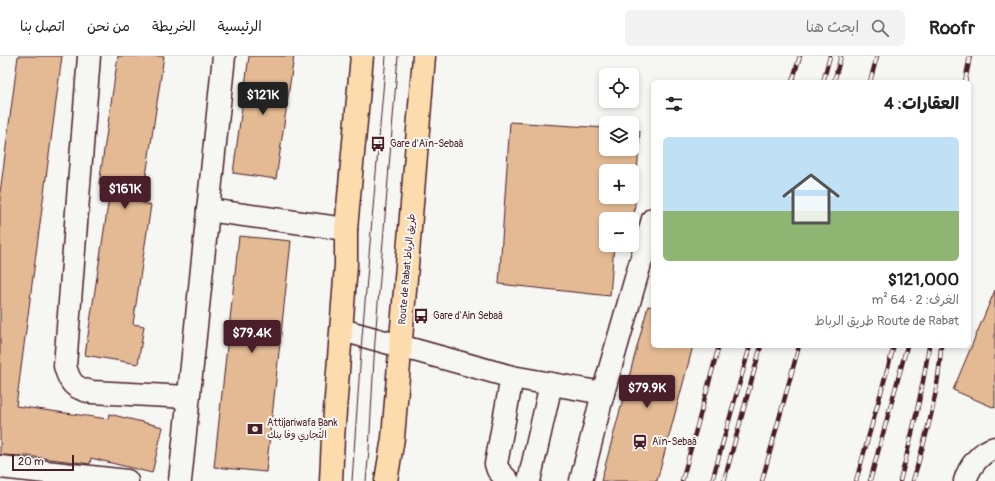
<!DOCTYPE html>
<html lang="ar">
<head>
<meta charset="utf-8">
<style>
	body { margin:0; font-family:Pangolin,"Playpen Sans Arabic",sans-serif; background:#f2f2f2; color:#222; direction:rtl; height:100vh; display:flex; flex-direction:column; font-size:15px; white-space:nowrap }
	* { box-sizing:border-box; margin:0 }
	p { font-size:13px; color:#767676 }
	.icon { flex:none; width:22px; height:22px; fill:none; stroke:currentColor; stroke-width:2; stroke-linecap:round; stroke-linejoin:round }
	.map { position:relative; flex:1; overflow:hidden; direction:ltr }
	.details { position:absolute; left:651px; top:24px; width:320px; height:268px; display:flex; flex-direction:column; background:#fff; border-radius:6px; box-shadow:0 2px 6px #0003; direction:rtl }
	.details>* { flex:none }
	.fabs { position:absolute; left:599px; top:12px; display:grid; gap:8px }
	.fabs a { display:grid; place-items:center; width:40px; height:40px; border-radius:6px; background:#fff; box-shadow:0 2px 6px #0003; font-size:20px }
	.scale { position:absolute; left:12px; bottom:10px; width:62px; box-sizing:border-box; padding-left:4px; border:2px solid #4a1f2b; border-top:0; font-size:11px; line-height:14px; white-space:nowrap; color:#4a1f2b; -webkit-text-stroke:3px #f6f6f2; paint-order:stroke }
	.price { position:absolute; translate:-50% -34px; padding:0 9px; border-radius:4px; background:#4a1f2b; color:#fff; font-size:13px; line-height:26px; filter:drop-shadow(0 1px 2px #0008) }
	.price::after { content:''; position:absolute; left:50%; top:24px; width:12px; height:9px; margin-left:-6px; background:inherit; clip-path:polygon(0 0,100% 0,50% 100%) }
	.price.on { background:#222; color:#fff }
	ul { padding:0; list-style:none }
	li { display:grid; align-content:center; gap:8px; height:212px; padding:0 12px }
	li+li { border-top:1px solid #e0e0e0 }
	li span { display:grid; place-items:center; height:124px; border-radius:6px; color:#555 }
	li>.icon { margin-inline-start:auto }
	span .icon { width:72px; height:72px; fill:#fffc; stroke-width:1 }
	li b { font-size:17px }
	h2 { display:flex; justify-content:space-between; align-items:center; height:48px; padding:0 12px; font-size:17px }
	header { display:flex; align-items:center; gap:24px; box-sizing:border-box; height:56px; padding:0 20px; background:#fff; border-bottom:1px solid #e0e0e0 }
	header strong { font-size:19px }
	nav { display:flex; gap:22px; margin-inline-start:auto; font-size:14px }
	.search { width:280px; height:36px; background:#f2f2f2; display:flex; align-items:center; gap:10px; box-sizing:border-box; padding:0 14px; border-radius:6px; color:#767676; font-size:15px }
	.map>svg:first-child { display:block }
</style>
</head>
<body>
<header>
<strong>Roofr</strong>
<div class="search"><svg class="icon" aria-label="search" viewBox="0 0 24 24"><circle cx="10" cy="10" r="6"/><path d="M15 15l6 6"/></svg>ابحث هنا</div>
<nav><a>الرئيسية</a><a>الخريطة</a><a>من نحن</a><a>اتصل بنا</a></nav>
</header>
<div class="map">
<svg width="995" height="425" viewBox="0 0 995 425">
	<rect width="100%" height="100%" fill="#f6f6f2"/>
	<filter id="ink" filterUnits="userSpaceOnUse"><feTurbulence type="fractalNoise" baseFrequency=".025" numOctaves="2"/><feDisplacementMap in="SourceGraphic" scale="8" xChannelSelector="R" yChannelSelector="G"/><feConvolveMatrix kernelMatrix="1 2 1 2 8 2 1 2 1" color-interpolation-filters="sRGB"/></filter>
	<g filter="url(#ink)">
		<g fill="#e3ba94" stroke="#4a1f2b" fill-rule="evenodd">
			<path d="M18,0H62L16,350L108,363L109,358L163,371L152,417L91,402L90,408L27,400L0,399V137Z"/>
			<path d="M118,0H164L142,147L151,149L133,268L144,270L138,308L85,299L111,129L99,128Z"/>
			<path d="M249,0H294L276,123L233,117Z"/>
			<path d="M510,66L606,72V93H632V74L640,75L634,161L606,163V189H614L610,240L499,228ZM606,115H632V141H606Z"/>
			<path d="M239,180L291,185L266,416L214,411Z"/>
			<path d="M995,234V352L953,334Z"/>
			<path d="M648,250L653,251V290H693L657,425H601Z"/>
		</g>
		<g fill="none" stroke-linecap="round" stroke-linejoin="round">
			<defs>
				<g id="minor">
					<path d="M89,0L65,310C70,328 74,332 92,336L188,341"/>
					<path d="M208,154L346,173"/>
					<path d="M342,274L512,321L603,337"/>
					<path d="M0,411L127,425"/>
					<path d="M180,425L224,0"/>
					<path d="M508,425L498,414L496,408L512,321"/>
					<path d="M529,425L551,328"/>
					<path d="M581,425L603,337L653,163"/>
					<path d="M965,425C969,411 981,395 995,392"/>
				</g>
				<g id="major">
					<path d="M331,425L333,382L346,209V173L362,0"/>
					<path d="M386,425L393,382L424,0"/>
				</g>
			</defs>
			<use href="#minor" stroke="#4a1f2b" stroke-width="25"/>
			<use href="#major" stroke="#4a1f2b" stroke-width="25"/>
			<use href="#minor" stroke="#f6f6f2" stroke-width="22"/>
			<use href="#major" stroke="#fcdcac" stroke-width="22"/>
			<g stroke="#4a1f2b" stroke-width="1">
				<path d="M352,425L362,281L386,0"/>
				<path d="M366,425L369,394L375,284L398,0"/>
			</g>
			<defs>
				<g id="rail">
					<path d="M792,26L800,0"/>
					<path d="M823,26L830,0"/>
					<path d="M834,26L841,0"/>
					<path d="M870,26L877,0"/>
					<path d="M965,26L970,0"/>
					<path d="M682,425L719,290"/>
					<path d="M712,425L750,290"/>
					<path d="M724,425L761,290"/>
					<path d="M762,425L799,290"/>
					<path d="M856,425L894,290"/>
					<path d="M870,425L907,290"/>
					<path d="M900,425C912,380 922,336 929,290"/>
					<path d="M913,425C926,380 939,337 941,290"/>
				</g>
			</defs>
			<use href="#rail" stroke="#4a1f2b" stroke-width="4.5"/>
			<use href="#rail" stroke="#f6f6f2" stroke-width="3" stroke-dasharray="9" stroke-linecap="butt"/>
		</g>
	</g>
	<defs>
		<symbol id="bus-bare" viewBox="-9 -9 18 18"><path d="M-5-6H5V4H4V6H2V4H-2V6H-4V4H-5ZM-3.5-4V0h7V-4ZM-3.5 1.2v1.5H-2V1.2ZM2 1.2v1.5H3.5V1.2Z" fill="#4a1f2b" stroke="#f6f6f2" stroke-width="2.5" paint-order="stroke"/></symbol>
		<symbol id="bank-bare" viewBox="-9 -9 18 18"><path d="M-6-4H6V4H-6ZM0-2.3a2.3 2.3 0 1 0 0 4.6a2.3 2.3 0 1 0 0-4.6Z" fill="#4a1f2b" stroke="#f6f6f2" stroke-width="2.5" paint-order="stroke"/></symbol>
		<symbol id="station-bare" viewBox="-9 -9 18 18"><path d="M-3-6H3Q5-6 5-4V2Q5 4 3 4L4.5 6H3L1.5 4h-3L-3 6H-4.5L-3 4Q-5 4-5 2V-4Q-5-6-3-6ZM-3.5-4v3h7v-3ZM-3.5 1v1.5H-2V1ZM2 1v1.5H3.5V1Z" fill="#4a1f2b" stroke="#f6f6f2" stroke-width="2.5" paint-order="stroke"/></symbol>
	</defs>
	<g fill-rule="evenodd">
		<use href="#bus-bare" x="367" y="77" width="22" height="22"/>
		<use href="#bus-bare" x="410" y="249" width="22" height="22"/>
		<use href="#bank-bare" x="244" y="362" width="22" height="22"/>
		<use href="#station-bare" x="629" y="375" width="22" height="22"/>
	</g>
	<g text-anchor="middle" dominant-baseline="central" stroke-width="4" stroke-linejoin="round" paint-order="stroke">
		<g font-size="10" fill="#4a1f2b" stroke="#f6f6f2" text-anchor="start">
			<text x="390" y="88">Gare d'Aïn-Sebaâ</text>
			<text x="433" y="260">Gare d'Ain Sebaâ</text>
			<text x="267" y="367">Attijariwafa Bank<tspan x="267" dy="12">التجاري وفا بنك</tspan></text>
			<text x="652" y="386">Aïn-Sebaâ</text>
		</g>
		<g font-size="10" fill="#4a1f2b" stroke="#f6f6f2">
			<text transform="translate(407 213) rotate(-85)">Route de Rabat طريق الرباط</text>
		</g>
	</g>
</svg>
<div class="fabs">
<a><svg class="icon" aria-label="locate" viewBox="0 0 24 24"><circle cx="12" cy="12" r="6"/><path d="M12 2v4M12 18v4M2 12h4M18 12h4"/></svg></a>
<a><svg class="icon" aria-label="layers" viewBox="0 0 24 24"><path d="M12 4l9 5-9 5-9-5zM3 14l9 5 9-5"/></svg></a>
<a>+</a>
<a>−</a>
</div>
<div class="scale">20 m</div>
<b class="price on" style="left:263px;top:60px">$121K</b>
<b class="price" style="left:125px;top:154px">$161K</b>
<b class="price" style="left:252px;top:298px">$79.4K</b>
<b class="price" style="left:647px;top:353px">$79.9K</b>
<section class="details">
<h2>العقارات: 4<svg class="icon" aria-label="filters" viewBox="0 0 24 24"><path d="M4 7h16M4 17h16"/><circle cx="9" cy="7" r="2"/><circle cx="15" cy="17" r="2"/></svg></h2>
<ul>
<li><span style="background:linear-gradient(#bfe0f5 60%,#8fb573 0)"><svg class="icon" aria-label="home" viewBox="0 0 24 24"><path d="M3 11l9-7 9 7M6 9v11h12V9"/></svg></span><div><b>$121,000</b><p>الغرف: 2 · 64 m²</p><p>Route de Rabat طريق الرباط</p></div></li>
</ul>
</section>
</div>
</body>
</html>
